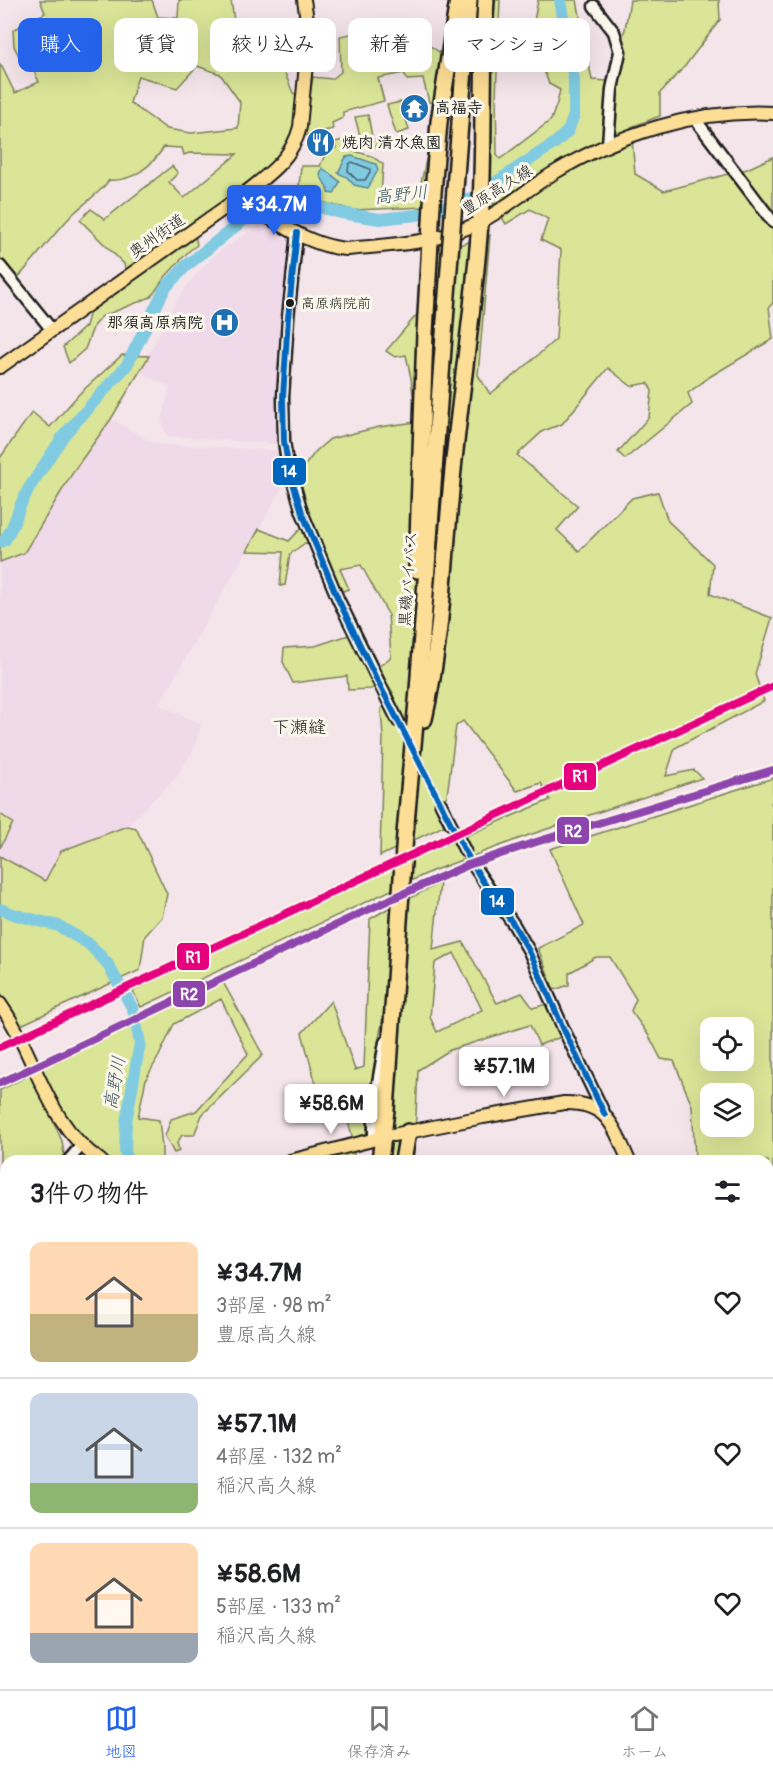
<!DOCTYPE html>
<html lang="ja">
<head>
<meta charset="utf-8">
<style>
	body { margin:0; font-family:Pangolin,"Klee One",sans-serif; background:#f2f2f2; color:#202124; height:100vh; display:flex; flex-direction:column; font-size:22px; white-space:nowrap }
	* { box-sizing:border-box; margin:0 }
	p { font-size:20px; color:#757577 }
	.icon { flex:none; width:33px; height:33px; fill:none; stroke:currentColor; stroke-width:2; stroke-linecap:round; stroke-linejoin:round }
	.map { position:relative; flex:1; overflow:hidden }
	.side { position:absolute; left:0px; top:1155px; width:774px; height:534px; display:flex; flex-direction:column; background:#fff; border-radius:18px 18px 0 0; box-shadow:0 6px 24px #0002 }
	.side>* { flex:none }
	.guide { position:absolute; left:18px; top:18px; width:738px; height:54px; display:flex; gap:12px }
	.fabs { position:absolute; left:700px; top:1017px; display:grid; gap:12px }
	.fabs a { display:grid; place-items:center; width:54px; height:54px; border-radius:12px; background:#fff; box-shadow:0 6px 24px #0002; font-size:30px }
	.price { position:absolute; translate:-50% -51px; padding:0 14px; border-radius:6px; background:#fff; color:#222; font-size:20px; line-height:39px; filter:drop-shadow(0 2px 3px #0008) }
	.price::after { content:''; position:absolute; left:50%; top:36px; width:18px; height:14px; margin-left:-9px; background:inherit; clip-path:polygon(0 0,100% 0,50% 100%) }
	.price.active { background:#2563eb; color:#fff }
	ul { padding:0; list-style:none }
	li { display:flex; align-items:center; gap:18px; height:150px; padding:0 30px }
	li+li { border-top:2px solid #e0e0e0 }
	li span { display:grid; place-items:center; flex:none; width:168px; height:120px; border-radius:12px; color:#555 }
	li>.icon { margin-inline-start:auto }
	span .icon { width:72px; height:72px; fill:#fffc; stroke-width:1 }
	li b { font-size:26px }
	h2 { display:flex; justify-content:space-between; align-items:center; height:72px; padding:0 30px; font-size:26px }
	.tag { padding:0 21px; border-radius:12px; background:#fff; box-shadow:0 6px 24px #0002; font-size:21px; line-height:54px }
	.tag.active { background:#2563eb; color:#fff }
	.dock { display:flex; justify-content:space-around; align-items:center; height:84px; border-top:2px solid #e0e0e0; background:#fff; font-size:16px; color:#757577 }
	.dock a { display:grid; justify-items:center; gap:3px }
	.dock .active { color:#2563eb }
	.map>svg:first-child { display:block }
</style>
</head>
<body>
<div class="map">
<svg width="773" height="1689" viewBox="0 0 773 1689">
	<rect width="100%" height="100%" fill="#f4e5ea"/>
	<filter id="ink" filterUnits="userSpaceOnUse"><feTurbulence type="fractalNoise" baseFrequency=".0167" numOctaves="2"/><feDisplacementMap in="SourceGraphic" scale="12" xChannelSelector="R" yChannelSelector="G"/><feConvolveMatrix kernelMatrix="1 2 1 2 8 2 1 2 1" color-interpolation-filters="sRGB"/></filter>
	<g filter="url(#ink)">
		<g fill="#f0d9e8">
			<path d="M263,223L288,235L289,251L277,406V444L168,436L164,430L162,420L170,387L140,372L173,307L191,280L216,254Z"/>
			<path d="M111,419L155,444L280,451L286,481L159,705L201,724L194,749L177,776L127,826L61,851L45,881L0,856V848L13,823L0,814V562L24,553L75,469Z"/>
		</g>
		<g fill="#dae598" stroke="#7b805a" stroke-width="1.5" fill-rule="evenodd">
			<path d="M40,0H152L158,17L178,18L179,0H231L238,48L253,71L269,67L267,49H275L293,93L296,94C296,105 297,116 294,127C286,167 224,202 193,225L197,245L189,251L165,277L151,297L101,317L94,325L85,349L69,363L63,347L86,326L91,307L128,280L124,264L80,220L91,209L105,219L172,166L178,173L169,182L184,198L237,154L189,153L184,155L182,148L164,147C152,166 132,182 109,180C105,188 84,204 75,212C54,233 36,258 16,280L0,260V65H1L15,93L39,82L30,62L23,64L14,46L13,30L45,13ZM197,66L220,74L240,102L238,128L191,133L167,129L130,103L138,76L177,88Z"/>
			<path d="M490,0H500L496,97L497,155L500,159L551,120L557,103L560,90L549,84L541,62L534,21L538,0H577L592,80L609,81L625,29L630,0H719L720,20L685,66L660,93V116L631,127L635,174L664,191L747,169L773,157V303L769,307L773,339L711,376L688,393L692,404L625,459L618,452L649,417L652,391L648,383L631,386L608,368L562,424L543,431L517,455L578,506L557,530L579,551L632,498L658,492L668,521L713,564L710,594L772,618L755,674L764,701L675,748L666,776L694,770L702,778L529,835L432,871L141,1007L133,991C271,924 408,859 550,800L541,783L517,791L463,721L456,726L447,796L436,808L444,826L380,856L383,737L381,709L393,693L378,667L391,657L388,614L361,565L340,569L349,589L340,592L319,545L305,543L290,554L285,585L280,586L283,552L247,551L259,529L289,541L309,520L296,477L316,451L330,439L379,427L416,422L411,378L406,355L395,357L386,351L419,312L422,257L490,235L478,375L490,394L521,370L556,339L561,250L541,240L548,219L530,209L506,224L487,193Z"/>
			<path d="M409,23L411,33L445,56L439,103L429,102L423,79L407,80L404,73L378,78L384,101L343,112V118L332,123L333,129L303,136L313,77L332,79L341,72L340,36Z"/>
			<path d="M401,102L409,130L396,134L387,105Z"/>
			<path d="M368,115L372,137L377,143L376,147L361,140L355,117Z"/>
			<path d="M433,128L426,207L353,210L298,196L301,166H320L325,155L336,148L335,142L343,140L347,149L371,156L383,164L381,197H398L419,192Z"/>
			<path d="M122,355L149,356L111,419L75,469L24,553L0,562V458L32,412L50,427L79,394Z"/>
			<path d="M349,635L374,687L371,689L348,690L347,676L293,683L283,662L284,648L315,646Z"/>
			<path d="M773,778V801L771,803L773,807V1237L768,1234V1161H697L695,1157L692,1106L674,1061L661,1059L649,1036L631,1011L636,999L610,957H596L569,973V985L554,990L538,948L584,925L550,849ZM711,1028H744V1060H711ZM711,1094H744V1126H711Z"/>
			<path d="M0,814L13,823L0,848Z"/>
			<path d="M127,826L136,828L167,894L162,917L145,936L140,970L21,1025L0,992V856L45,881L61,851Z"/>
			<path d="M440,883L433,950L463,942L497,1003L522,993L533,1008L547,1004L561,1037L539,1045L530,1025L450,1050L418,1070L415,1137L411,1161H385L408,899ZM454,953L482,1010L437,1032L430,1017L435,963Z"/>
			<path d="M394,905L385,1006L374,1065L366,1136L353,1139L339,1089L319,1095L302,1033L331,1001L355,1070L364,1067L370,919Z"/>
			<path d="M223,982L263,1055L202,1115L194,1135H182L177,1143L179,1151L174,1153L165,1136L171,1119L196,1111L248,1054L221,999L174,1024L159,1056L146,1079L138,1117L159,1120L162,1147V1161H113L99,1153L78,1133L64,1113L41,1069Z"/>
			<path d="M32,1074L62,1141L64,1155L62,1161H6V1244L0,1245V1090Z"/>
			<path d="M354,1148V1155L347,1161H299Z"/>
			<rect x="0" y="1286" width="6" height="76"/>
			<path d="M0,1391L6,1392V1461L0,1463Z"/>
			<path d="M6,1466V1529L0,1531V1469Z"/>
			<path d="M773,1539V1604L768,1606V1541Z"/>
			<path d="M6,1541V1618L0,1634V1543Z"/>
			<path d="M22,1683H98V1689H19Z"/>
			<path d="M207,1683H250L253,1689H209Z"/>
			<path d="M336,1683H374L375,1689H335Z"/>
		</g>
		<g fill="#81cbe2" stroke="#598593" stroke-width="1.5">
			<path d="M352,156L376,164L378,170L368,188L354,185L347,177L338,173L346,157Z"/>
			<path d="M322,168C329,173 334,176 340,182L334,194L328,193V189L320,175Z"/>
			<path d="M6,1630V1683H12L9,1689H0V1645Z"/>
		</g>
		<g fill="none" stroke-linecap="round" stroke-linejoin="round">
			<path stroke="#44626b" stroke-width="1.5" d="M352,162L370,169V172L365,180H357L348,171L349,164Z"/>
			<g stroke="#81cbe2" stroke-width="12">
				<path d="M0,542L5,540L14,523L20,506L29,488L64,435L127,365L165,288L186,266L247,217L272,202L281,201L305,203L341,213L380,219L417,215L442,209L472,198L555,143L568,131L574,115V80L560,0"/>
				<path d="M0,909L16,915L59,926L89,944L107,963L133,1009L140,1043L126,1122L125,1151L127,1161"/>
				<path d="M224,1683L226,1689"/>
			</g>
			<g stroke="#c9bdc1" stroke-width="10" stroke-dasharray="10 5" stroke-linecap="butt">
				<path d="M398,721L441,804"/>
				<path d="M451,824L460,841"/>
			</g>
			<defs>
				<g id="minor">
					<path d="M594,6L614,32L620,52L612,89L608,144"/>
					<path d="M695,119L773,222"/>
					<path d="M297,233L288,318L283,397L284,441L286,456L302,512L338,599L398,721"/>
					<path d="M0,266L52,330"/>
					<path d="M441,804L451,824"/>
					<path d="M460,841L465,851"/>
					<path d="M473,865L514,925L529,951L564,1030L605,1115"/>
					<path d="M374,1140V1106L385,1042"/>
					<path d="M68,1161L81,1146"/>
					<path d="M768,1248L773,1243"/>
					<path d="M768,1488H773"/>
					<path d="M173,1683L175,1689"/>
					<path d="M672,1683V1689"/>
				</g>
				<g id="major">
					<path d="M240,197C270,219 309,246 346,249C387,245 429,244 467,228C497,216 524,191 552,174C618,134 695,109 773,113"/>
					<path d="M0,367L240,197C265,177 292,160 300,127L309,33L304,0"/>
					<path d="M0,1004C37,1056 45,1123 101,1161"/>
					<path d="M393,1135L483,1117L564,1103C608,1102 613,1126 629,1161"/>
					<path d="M290,1161L380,1138"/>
					<path d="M768,1498L773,1503"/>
				</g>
				<g id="highway">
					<path d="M460,123L469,0"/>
					<path d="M417,570L425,333L432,204L439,122L458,0"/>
					<path d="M424,719C442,641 444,560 452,480C460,394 474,309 480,223C485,149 481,74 486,0"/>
					<path d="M380,1161L386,1110L405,834L418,690L445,321"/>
					<path d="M403,1161L408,1132"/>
					<path d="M0,1536L6,1534"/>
				</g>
			</defs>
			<use href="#minor" stroke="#1c1c1c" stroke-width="15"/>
			<use href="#major" stroke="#1c1c1c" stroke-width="16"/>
			<use href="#highway" stroke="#1c1c1c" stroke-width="20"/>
			<use href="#minor" stroke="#fbf7ec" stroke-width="10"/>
			<use href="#major" stroke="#fdde96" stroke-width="12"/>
			<use href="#highway" stroke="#fdde96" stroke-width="15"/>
			<defs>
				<path id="highway-bridge" d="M445,321L460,123"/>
			</defs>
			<use href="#highway-bridge" stroke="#1c1c1c" stroke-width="20" stroke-linecap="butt"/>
			<use href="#highway-bridge" stroke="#fdde96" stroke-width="15"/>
			<defs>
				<path id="bus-1" d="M297,233L288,318L283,397L284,441L289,470L302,512L338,599L375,676L465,851L482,880L514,925L529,951L564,1030L605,1115"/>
			</defs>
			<use href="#bus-1" stroke="#fbf7ec" stroke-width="10"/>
			<use href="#bus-1" stroke="#0065bd" stroke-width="6"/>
			<defs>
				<path id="rail-1" d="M0,1047L773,686"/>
				<path id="rail-2" d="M0,1083L391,899L468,865L536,842L773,770"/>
			</defs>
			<use href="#rail-1" stroke="#fbf7ec" stroke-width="12"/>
			<use href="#rail-2" stroke="#fbf7ec" stroke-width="12"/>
			<use href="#rail-1" stroke="#e5007d" stroke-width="8"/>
			<use href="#rail-2" stroke="#8e44ad" stroke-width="8"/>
		</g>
	</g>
	<defs>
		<symbol id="temple-disc" viewBox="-11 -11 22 22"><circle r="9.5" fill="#1f6fb2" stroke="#fbf7ec"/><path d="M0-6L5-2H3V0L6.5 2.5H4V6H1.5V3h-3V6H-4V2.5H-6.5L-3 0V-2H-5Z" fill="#fff"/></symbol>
		<symbol id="restaurant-disc" viewBox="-11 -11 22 22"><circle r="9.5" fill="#1f6fb2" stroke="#fbf7ec"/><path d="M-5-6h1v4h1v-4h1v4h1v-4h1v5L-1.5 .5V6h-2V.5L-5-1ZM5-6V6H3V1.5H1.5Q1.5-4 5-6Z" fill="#fff"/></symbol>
		<symbol id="hospital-disc" viewBox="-11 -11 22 22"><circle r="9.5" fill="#1f6fb2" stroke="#fbf7ec"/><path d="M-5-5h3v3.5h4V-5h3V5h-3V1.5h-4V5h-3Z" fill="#fff"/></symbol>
	</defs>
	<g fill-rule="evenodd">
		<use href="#temple-disc" x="398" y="92" width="33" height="33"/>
		<use href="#restaurant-disc" x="304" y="126" width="33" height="33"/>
		<use href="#hospital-disc" x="208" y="306" width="33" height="33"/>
	</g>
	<circle fill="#1c1c1c" stroke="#fbf7ec" stroke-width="2" cx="290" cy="303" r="5"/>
	<g text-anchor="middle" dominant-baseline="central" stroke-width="6" stroke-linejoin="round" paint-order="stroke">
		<g font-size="14" fill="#1c1c1c" stroke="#fbf7ec" text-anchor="start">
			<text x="301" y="303">高原病院前</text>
		</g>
		<g font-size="16" font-weight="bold" fill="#1c1c1c" stroke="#fbf7ec" text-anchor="start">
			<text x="435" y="108">高福寺</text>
			<text x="342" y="143">焼肉 清水魚園</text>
			<text x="203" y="323" text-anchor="end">那須高原病院</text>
		</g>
		<g font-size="16" fill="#1c1c1c" stroke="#fbf7ec">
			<text transform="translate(497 190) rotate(-32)">豊原高久線</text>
			<text transform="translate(157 236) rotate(-35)">奥州街道</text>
			<text transform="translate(408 579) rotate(-86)">黒磯バイパス</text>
		</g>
		<g font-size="18" font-style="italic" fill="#3f5961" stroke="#fbf7ec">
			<text transform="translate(401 195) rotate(-6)">高野川</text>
			<text transform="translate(115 1083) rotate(-80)">高野川</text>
		</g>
		<g font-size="18" fill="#1c1c1c" stroke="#fbf7ec">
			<text x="299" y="727">下瀬縫</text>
		</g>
	</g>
	<g stroke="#fbf7ec" stroke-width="2">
		<rect x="272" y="457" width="35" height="29" rx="6" fill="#0065bd"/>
		<rect x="563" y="762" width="34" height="29" rx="6" fill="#e5007d"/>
		<rect x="556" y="816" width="34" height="29" rx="6" fill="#8e44ad"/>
		<rect x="480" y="887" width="35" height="29" rx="6" fill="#0065bd"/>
		<rect x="176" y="942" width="34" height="29" rx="6" fill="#e5007d"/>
		<rect x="172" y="980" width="34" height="28" rx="6" fill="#8e44ad"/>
	</g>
	<g font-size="16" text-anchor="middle" font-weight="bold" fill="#fff">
		<text x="289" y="477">14</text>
		<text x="580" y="782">R1</text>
		<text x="573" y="837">R2</text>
		<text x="497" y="907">14</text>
		<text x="193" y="963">R1</text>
		<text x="189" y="1000">R2</text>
	</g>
</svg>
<div class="fabs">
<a><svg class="icon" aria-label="locate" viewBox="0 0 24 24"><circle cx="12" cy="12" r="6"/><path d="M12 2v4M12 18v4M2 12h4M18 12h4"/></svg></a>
<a><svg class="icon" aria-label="layers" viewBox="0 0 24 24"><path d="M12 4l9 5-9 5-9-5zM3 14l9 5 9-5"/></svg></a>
</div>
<b class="price active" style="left:274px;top:236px">¥34.7M</b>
<b class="price" style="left:504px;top:1098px">¥57.1M</b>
<b class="price" style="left:331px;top:1135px">¥58.6M</b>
<div class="guide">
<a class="tag active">購入</a>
<a class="tag">賃貸</a>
<a class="tag">絞り込み</a>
<a class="tag">新着</a>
<a class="tag">マンション</a>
</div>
<section class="side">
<h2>3件の物件<svg class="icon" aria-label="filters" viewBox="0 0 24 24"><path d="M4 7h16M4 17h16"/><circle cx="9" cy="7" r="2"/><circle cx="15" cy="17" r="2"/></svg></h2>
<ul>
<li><span style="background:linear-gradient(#ffd9b3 60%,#c2b280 0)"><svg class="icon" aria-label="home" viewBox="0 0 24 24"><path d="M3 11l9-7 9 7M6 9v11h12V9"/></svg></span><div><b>¥34.7M</b><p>3部屋 · 98 m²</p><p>豊原高久線</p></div><svg class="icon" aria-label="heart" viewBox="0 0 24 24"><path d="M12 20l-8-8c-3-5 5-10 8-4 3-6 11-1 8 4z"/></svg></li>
<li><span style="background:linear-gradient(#c9d6e8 75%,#8fb573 0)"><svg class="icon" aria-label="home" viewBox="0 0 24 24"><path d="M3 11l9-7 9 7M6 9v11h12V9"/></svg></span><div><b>¥57.1M</b><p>4部屋 · 132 m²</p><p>稲沢高久線</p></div><svg class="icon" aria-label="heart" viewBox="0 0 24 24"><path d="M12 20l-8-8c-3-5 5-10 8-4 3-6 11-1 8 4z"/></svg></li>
<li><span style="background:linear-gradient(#ffd9b3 75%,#9aa5b1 0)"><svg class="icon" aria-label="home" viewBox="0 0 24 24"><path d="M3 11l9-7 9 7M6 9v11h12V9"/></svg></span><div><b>¥58.6M</b><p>5部屋 · 133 m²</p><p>稲沢高久線</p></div><svg class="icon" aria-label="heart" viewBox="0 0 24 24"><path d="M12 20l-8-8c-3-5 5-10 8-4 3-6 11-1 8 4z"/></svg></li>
</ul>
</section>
</div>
<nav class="dock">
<a class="active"><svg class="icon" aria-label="map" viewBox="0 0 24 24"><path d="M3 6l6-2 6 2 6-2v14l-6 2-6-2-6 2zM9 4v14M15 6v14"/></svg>地図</a>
<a><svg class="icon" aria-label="saved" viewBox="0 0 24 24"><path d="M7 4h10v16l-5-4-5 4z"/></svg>保存済み</a>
<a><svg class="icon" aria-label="home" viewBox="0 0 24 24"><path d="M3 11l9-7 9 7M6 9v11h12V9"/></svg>ホーム</a>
</nav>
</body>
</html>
